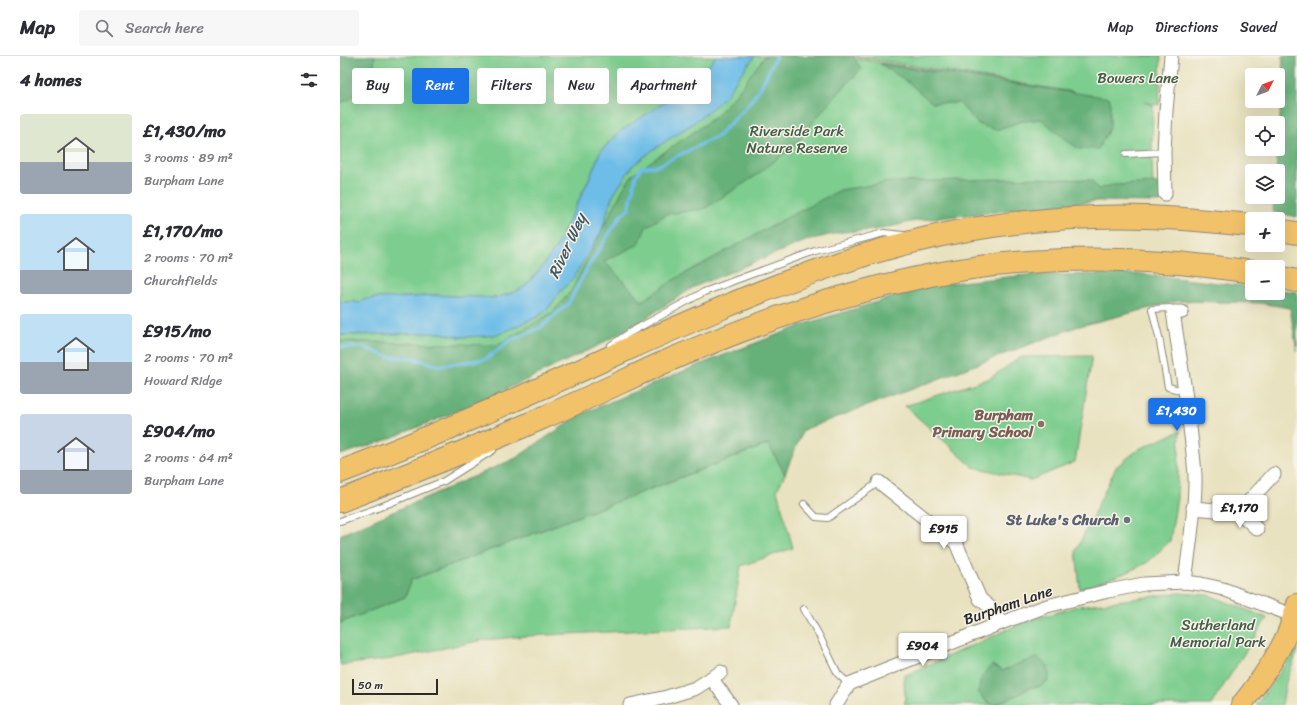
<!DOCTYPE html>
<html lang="en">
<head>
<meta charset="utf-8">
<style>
	body { margin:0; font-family:Sriracha,sans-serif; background:#f7f7f7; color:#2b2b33; height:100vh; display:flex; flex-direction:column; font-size:15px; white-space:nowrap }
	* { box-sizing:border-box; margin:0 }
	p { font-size:13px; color:#7c7c81 }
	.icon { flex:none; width:22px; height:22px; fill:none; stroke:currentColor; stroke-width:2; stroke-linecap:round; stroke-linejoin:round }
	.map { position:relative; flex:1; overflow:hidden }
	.sheet { display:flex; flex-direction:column; background:#fff; width:340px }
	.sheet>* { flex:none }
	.guide { position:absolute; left:12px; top:12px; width:380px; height:36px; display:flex; gap:8px }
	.needle { width:26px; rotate:48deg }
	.controls { position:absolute; left:905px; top:12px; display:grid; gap:8px }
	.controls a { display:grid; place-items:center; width:40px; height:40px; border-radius:4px; background:#fff; box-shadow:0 4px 16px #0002; font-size:20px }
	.scale { position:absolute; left:12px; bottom:10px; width:86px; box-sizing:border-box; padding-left:4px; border:2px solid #2b2b2b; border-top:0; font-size:11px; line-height:14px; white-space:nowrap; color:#2b2b2b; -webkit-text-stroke:3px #f7f3e8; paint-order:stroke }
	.price { position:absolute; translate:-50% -34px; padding:0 9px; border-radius:4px; background:#fff; color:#222; font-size:13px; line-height:26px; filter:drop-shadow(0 1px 2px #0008) }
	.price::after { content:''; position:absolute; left:50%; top:24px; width:12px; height:9px; margin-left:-6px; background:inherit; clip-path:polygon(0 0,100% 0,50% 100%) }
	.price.on { background:#1a73e8; color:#fff }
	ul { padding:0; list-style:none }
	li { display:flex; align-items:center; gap:12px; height:100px; padding:0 20px }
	li span { display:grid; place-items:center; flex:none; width:112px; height:80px; border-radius:4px; color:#555 }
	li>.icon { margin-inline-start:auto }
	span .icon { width:48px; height:48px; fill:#fffc; stroke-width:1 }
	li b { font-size:17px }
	h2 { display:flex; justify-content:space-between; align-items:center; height:48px; padding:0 20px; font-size:17px }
	.pill { padding:0 14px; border-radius:4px; background:#fff; box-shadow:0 4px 16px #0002; font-size:14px; line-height:36px }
	.pill.on { background:#1a73e8; color:#fff }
	header { display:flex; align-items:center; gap:24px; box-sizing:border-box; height:56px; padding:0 20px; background:#fff; border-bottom:1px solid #e1e1e2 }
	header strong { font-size:19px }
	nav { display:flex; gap:22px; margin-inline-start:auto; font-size:14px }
	.search { width:280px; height:36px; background:#f7f7f7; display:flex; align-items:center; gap:10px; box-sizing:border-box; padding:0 14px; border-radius:4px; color:#7c7c81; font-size:15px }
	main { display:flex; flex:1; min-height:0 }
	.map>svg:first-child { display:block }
</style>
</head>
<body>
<header>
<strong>Map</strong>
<div class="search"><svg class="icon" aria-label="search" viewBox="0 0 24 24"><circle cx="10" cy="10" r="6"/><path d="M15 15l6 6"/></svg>Search here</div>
<nav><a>Map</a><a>Directions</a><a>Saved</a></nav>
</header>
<main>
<section class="sheet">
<h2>4 homes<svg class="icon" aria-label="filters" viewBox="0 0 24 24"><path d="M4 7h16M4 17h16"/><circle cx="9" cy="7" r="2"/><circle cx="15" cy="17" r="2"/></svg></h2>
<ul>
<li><span style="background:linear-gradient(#dfe7d0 60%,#9aa5b1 0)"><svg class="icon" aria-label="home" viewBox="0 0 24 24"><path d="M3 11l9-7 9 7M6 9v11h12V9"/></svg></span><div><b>£1,430/mo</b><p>3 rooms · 89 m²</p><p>Burpham Lane</p></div></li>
<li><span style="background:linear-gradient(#bfe0f5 70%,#9aa5b1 0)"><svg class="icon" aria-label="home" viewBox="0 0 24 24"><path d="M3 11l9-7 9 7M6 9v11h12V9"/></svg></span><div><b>£1,170/mo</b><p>2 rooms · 70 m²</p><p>Churchfields</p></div></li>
<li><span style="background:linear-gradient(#bfe0f5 60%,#9aa5b1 0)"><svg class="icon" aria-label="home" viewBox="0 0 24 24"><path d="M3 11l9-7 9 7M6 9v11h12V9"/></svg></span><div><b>£915/mo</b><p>2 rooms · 70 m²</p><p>Howard Ridge</p></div></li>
<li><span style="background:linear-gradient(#c9d6e8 70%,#9aa5b1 0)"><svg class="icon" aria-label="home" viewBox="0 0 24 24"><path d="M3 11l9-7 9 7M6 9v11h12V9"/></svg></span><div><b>£904/mo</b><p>2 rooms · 64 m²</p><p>Burpham Lane</p></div></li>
</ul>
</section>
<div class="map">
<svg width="957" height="649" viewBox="0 0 957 649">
	<rect width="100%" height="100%" fill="#f7f3e8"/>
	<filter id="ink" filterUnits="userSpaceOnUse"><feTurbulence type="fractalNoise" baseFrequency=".025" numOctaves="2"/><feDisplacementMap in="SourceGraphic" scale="8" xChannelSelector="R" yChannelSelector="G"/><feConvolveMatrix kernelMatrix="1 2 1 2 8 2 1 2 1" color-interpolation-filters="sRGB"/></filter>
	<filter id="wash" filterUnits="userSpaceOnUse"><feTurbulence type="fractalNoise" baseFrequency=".012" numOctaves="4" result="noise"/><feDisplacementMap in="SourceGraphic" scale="16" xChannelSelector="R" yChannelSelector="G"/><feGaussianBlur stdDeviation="0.9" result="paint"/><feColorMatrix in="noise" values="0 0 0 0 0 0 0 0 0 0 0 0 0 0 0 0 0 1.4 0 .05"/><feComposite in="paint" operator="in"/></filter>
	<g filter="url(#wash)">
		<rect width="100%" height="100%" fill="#e9e2c0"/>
		<g fill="#7dcd8e" stroke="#547c5c">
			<path d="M27,0H376L364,16L346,32L307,59L292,68L274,81L260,96L251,119L216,192L198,216L184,231L175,236L156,242L93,239L75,241L34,242L20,247L15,246H0V27Z"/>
			<path d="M415,0H498L733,36L513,0H821L819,49L804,46L813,49L812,92L813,142L540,153L375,212L0,382V279L101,277L120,281L145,280L159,278L165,275L197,261L207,254L262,174L272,141L292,110L314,93L355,66L388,37L398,21Z"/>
			<path d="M752,300L735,406L691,424L633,411L565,350L650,322L681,301Z"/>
			<path d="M840,375L837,442L830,485L808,506L786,517L740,533L736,495L776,411L799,393Z"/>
			<path d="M429,388L445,418L437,434L453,492L401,510L391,570L187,580L143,584L51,603L0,609V567L65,541L71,524Z"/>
			<path d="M838,537L869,539L927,562L871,649H656L667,643L680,638L688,632L698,631L667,612L663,615L652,610L645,644L653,649H565L564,620L684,566L738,550Z"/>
			<path d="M957,593V596L946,626L942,649H916Z"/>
		</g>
		<g fill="#66b079" stroke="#486e52">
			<path d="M0,0H35L33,19L9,44L0,47Z"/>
			<path d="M425,0H513L521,13L483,54L455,89L417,119L364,153L327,158L306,171L299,188L264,205L302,245L335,223L435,168L500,134L550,126L697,122L752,124L758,133L773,129L821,127L822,146L757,145L580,164L535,174L502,176L468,184L354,231L300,266L259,289L178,328L113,357L41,386L0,399V285L157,289L213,256L231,235L284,131L293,118L374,62L396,38Z"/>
			<path d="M943,0H957V161L933,156L934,141H938V115H936L940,61Z"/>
			<path d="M540,8L770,42V71L758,93H739L726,84L701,63L679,66L656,74L638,68L619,47H592L568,26Z"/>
			<path d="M802,218L912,231V237H938V234L957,236V296L950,252L920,247L838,245L736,271L463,374L445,418L428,388L71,524L65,541L0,567V479L176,402L241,358L358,309L468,267L592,229L687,219Z"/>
			<path d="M698,602L708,610L709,620L707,626L698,631L688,632L680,638L667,643L656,649H653L645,644L639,637C639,624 642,618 652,609L663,615L680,607Z"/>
		</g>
		<path fill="#6dbde8" stroke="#4c748a" d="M376,0H415L398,21L388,37L376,49L355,66L314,93L292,110L272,141L262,174L234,221L219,237L207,254L197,261L166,275L159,278L145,280L120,281L101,277L0,279V246H15L20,247L23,244L34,242L75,241L93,239L156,242L175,236L184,231L198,216L216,192L251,119L260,96L282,74L346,32L364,16Z"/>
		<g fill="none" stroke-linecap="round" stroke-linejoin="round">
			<path stroke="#6dbde8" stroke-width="3.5" d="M0,291H23L48,301L73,302L99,310L146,303L171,284L200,272L228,248L248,211L281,159L289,153L296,119L302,111L317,110L378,80L406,51L421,31L436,0"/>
		</g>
	</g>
	<g filter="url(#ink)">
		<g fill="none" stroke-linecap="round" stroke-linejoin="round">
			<defs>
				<g id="service">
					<path d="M786,98L824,96"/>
					<path d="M833,256L830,252L812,253L819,281L828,331L844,335"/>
					<path d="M270,290L289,277L364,236L404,221L475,195L544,177L563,179"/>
					<path d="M464,448L476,461L488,462L539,426"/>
					<path d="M0,465L35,453L104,425L153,394"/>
					<path d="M464,553L480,581L498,618L509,628"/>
				</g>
				<g id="minor">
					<path d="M825,138L824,96L826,55L831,0"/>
					<path d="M842,256H833C841,310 851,365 855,419C856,452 849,493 845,526"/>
					<path d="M539,426L616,487L640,543L651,552L661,567"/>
					<path d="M853,452L899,456L934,418"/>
					<path d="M899,456L917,473"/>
					<path d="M371,622L391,649"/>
					<path d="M290,649L327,641L356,632L381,616"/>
					<path d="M496,649L509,628L661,567L707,550L768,535L804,528L845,526L861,528L883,533L957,561"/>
				</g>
				<path id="primary" d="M901,649C918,628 936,603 947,578C951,568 954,558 957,548"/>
				<g id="trunk">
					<path d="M938,174L957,177"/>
					<path d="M938,221L957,225"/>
					<path d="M0,416C98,379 193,336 288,293C405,241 524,188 652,170C703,163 755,159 806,161C842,162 877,166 912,169"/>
					<path d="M0,445C67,419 134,392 200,363C240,346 279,327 318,309C402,272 488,241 577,222C687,198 802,199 912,216"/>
				</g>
			</defs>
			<use href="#service" stroke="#8a8676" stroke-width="8"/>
			<use href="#minor" stroke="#8a8676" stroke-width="15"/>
			<use href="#primary" stroke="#8a8676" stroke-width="22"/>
			<use href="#trunk" stroke="#8a8676" stroke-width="24"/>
			<use href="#service" stroke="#fff" stroke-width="6"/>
			<use href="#minor" stroke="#fff" stroke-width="13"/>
			<use href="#primary" stroke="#f2c26a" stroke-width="20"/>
			<use href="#trunk" stroke="#f2c26a" stroke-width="22"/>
		</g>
	</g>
	<circle fill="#8d6e63" stroke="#f7f3e8" stroke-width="1.5" cx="701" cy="368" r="4"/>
	<circle fill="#6b7280" stroke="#f7f3e8" stroke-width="1.5" cx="787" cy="464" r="4"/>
	<g text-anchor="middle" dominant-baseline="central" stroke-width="3" stroke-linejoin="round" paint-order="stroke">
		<g font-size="15" fill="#445c49" stroke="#f7f3e8">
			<text x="798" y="22">Bowers Lane</text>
			<text x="457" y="75">Riverside Park<tspan x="457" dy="17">Nature Reserve</tspan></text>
			<text x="878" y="569">Sutherland<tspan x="878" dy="17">Memorial Park</tspan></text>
		</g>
		<g font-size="15" font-weight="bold" fill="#785e54" stroke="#f7f3e8" text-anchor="end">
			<text x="693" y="359">Burpham<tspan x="693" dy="17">Primary School</tspan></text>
		</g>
		<g font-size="15" font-weight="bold" fill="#5b616d" stroke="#f7f3e8" text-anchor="end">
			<text x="779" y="464">St Luke's Church</text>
		</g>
		<g font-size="15" fill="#2b2b2b" stroke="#f7f3e8">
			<text transform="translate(668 549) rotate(-19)">Burpham Lane</text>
		</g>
		<g font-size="16" font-style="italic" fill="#3f5764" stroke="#f7f3e8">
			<text transform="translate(227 190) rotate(-65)">River Wey</text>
		</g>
	</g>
</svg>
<div class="controls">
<a><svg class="needle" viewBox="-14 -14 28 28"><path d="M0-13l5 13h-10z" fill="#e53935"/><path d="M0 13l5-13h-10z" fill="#7c7c81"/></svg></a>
<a><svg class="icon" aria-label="locate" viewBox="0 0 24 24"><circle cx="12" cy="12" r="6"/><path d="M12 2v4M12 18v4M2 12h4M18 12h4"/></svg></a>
<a><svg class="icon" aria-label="layers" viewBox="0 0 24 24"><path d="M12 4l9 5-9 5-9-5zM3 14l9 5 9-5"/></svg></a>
<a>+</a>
<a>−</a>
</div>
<div class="scale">50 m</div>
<b class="price on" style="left:837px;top:376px">£1,430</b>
<b class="price" style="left:900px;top:473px">£1,170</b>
<b class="price" style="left:604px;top:494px">£915</b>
<b class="price" style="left:583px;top:611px">£904</b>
<div class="guide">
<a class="pill">Buy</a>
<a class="pill on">Rent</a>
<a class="pill">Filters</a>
<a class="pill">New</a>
<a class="pill">Apartment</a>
</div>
</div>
</main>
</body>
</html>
